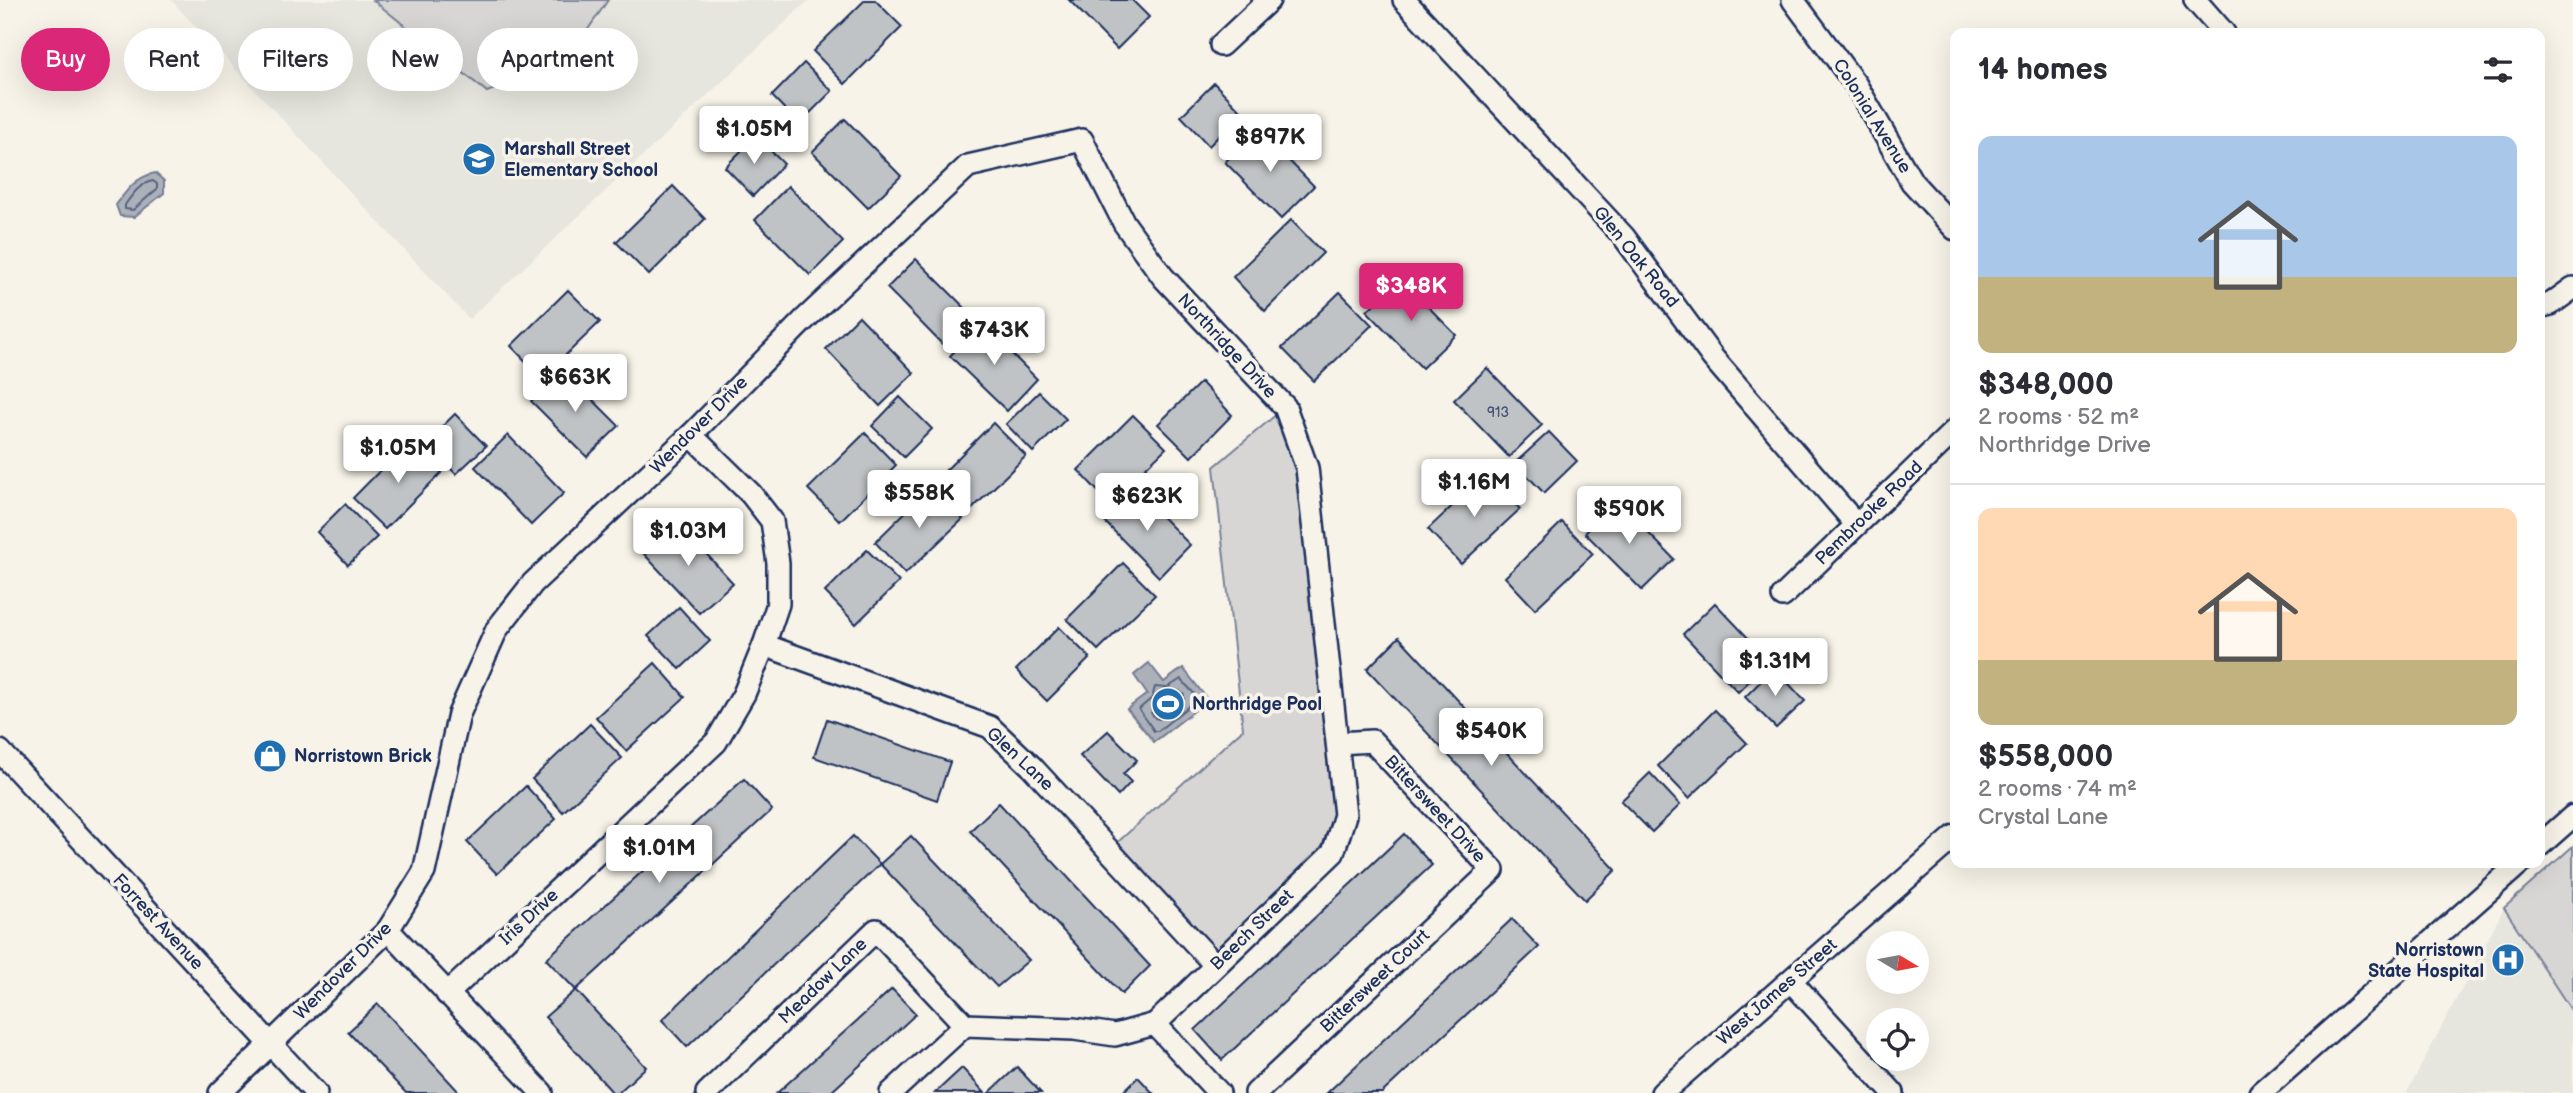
<!DOCTYPE html>
<html lang="en">
<head>
<meta charset="utf-8">
<style>
	body { margin:0; font-family:"Balsamiq Sans",sans-serif; background:#f7f7f7; color:#2b2b33; height:100vh; display:flex; flex-direction:column; font-size:26px; white-space:nowrap }
	* { box-sizing:border-box; margin:0 }
	p { font-size:23px; color:#7c7c81 }
	.icon { flex:none; width:38px; height:38px; fill:none; stroke:currentColor; stroke-width:2; stroke-linecap:round; stroke-linejoin:round }
	.map { position:relative; flex:1; overflow:hidden }
	.side { position:absolute; left:1950px; top:28px; width:595px; height:840px; display:flex; flex-direction:column; background:#fff; border-radius:14px; box-shadow:0 7px 28px #0002 }
	.side>* { flex:none }
	.guide { position:absolute; left:21px; top:28px; width:665px; height:63px; display:flex; gap:14px }
	.needle { width:46px; rotate:100deg }
	.tools { position:absolute; left:1866px; top:931px; display:grid; gap:14px }
	.tools a { display:grid; place-items:center; width:63px; height:63px; border-radius:50%; background:#fff; box-shadow:0 7px 28px #0002; font-size:35px }
	.price { position:absolute; translate:-50% -60px; padding:0 16px; border-radius:7px; background:#fff; color:#222; font-size:23px; line-height:46px; filter:drop-shadow(0 2px 4px #0008) }
	.price::after { content:''; position:absolute; left:50%; top:42px; width:21px; height:16px; margin-left:-10px; background:inherit; clip-path:polygon(0 0,100% 0,50% 100%) }
	.price.selected { background:#db2777; color:#fff }
	ul { padding:0; list-style:none }
	li { display:grid; align-content:center; gap:14px; height:371px; padding:0 28px }
	li+li { border-top:2px solid #e1e1e2 }
	li span { display:grid; place-items:center; height:217px; border-radius:14px; color:#555 }
	li>.icon { margin-inline-start:auto }
	span .icon { width:126px; height:126px; fill:#fffc; stroke-width:1 }
	li b { font-size:30px }
	h2 { display:flex; justify-content:space-between; align-items:center; height:84px; padding:0 28px; font-size:30px }
	.pill { padding:0 24px; border-radius:32px; background:#fff; box-shadow:0 7px 28px #0002; font-size:24px; line-height:63px }
	.pill.selected { background:#db2777; color:#fff }
	.map>svg:first-child { display:block }
</style>
</head>
<body>
<div class="map">
<svg width="2573" height="1093" viewBox="0 0 2573 1093">
	<rect width="100%" height="100%" fill="#f7f3e8"/>
	<filter id="ink" filterUnits="userSpaceOnUse"><feTurbulence type="fractalNoise" baseFrequency=".0143" numOctaves="2"/><feDisplacementMap in="SourceGraphic" scale="14" xChannelSelector="R" yChannelSelector="G"/><feConvolveMatrix kernelMatrix="1 2 1 2 8 2 1 2 1" color-interpolation-filters="sRGB"/></filter>
	<g filter="url(#ink)">
		<g fill="#e6e5de">
			<path d="M171,0H809L469,319Z"/>
			<path d="M2504,908L2573,1013V1093H2407Z"/>
		</g>
		<g fill="#d7d6d4" stroke="#798299" stroke-width="2">
			<path d="M373,0H608L580,41L541,71L487,92Z"/>
			<path d="M1285,407L1307,468L1338,743L1333,853L1215,965L1109,850L1243,729L1214,467Z"/>
			<path d="M2573,846V1013L2504,908Z"/>
		</g>
		<g fill="#acb0b9" stroke="#727c95" stroke-width="2">
			<path d="M155,173L164,181V193L134,217L120,216L116,205C127,190 136,177 155,173Z"/>
			<path d="M1149,663L1164,682L1183,668L1208,700L1154,742L1127,709L1147,694L1134,675Z"/>
		</g>
		<g fill="none" stroke-linecap="round" stroke-linejoin="round">
			<g stroke="#556382" stroke-width="2">
				<path d="M153,181L157,184V189L133,210L125,209V205C132,195 140,183 153,181Z"/>
				<path d="M1181,679L1196,696V700L1158,731H1154L1139,709L1152,698L1155,687L1167,688Z"/>
				<path d="M1179,691L1184,695V699L1159,719L1155,718L1151,713C1157,701 1168,698 1179,691Z"/>
			</g>
		</g>
		<g fill="#c0c3c5" stroke="#1b2f5e" stroke-width="2">
			<path d="M865,0H875L902,27L845,84L813,51Z"/>
			<path d="M1069,0H1132L1149,17L1117,49Z"/>
			<path d="M804,63L832,91L799,124L772,96Z"/>
			<path d="M1214,83L1242,112L1209,146L1181,116Z"/>
			<path d="M845,119L901,176L868,208L812,152Z"/>
			<path d="M1258,129L1314,186L1281,219L1225,162Z"/>
			<path d="M756,136L784,164L753,196L725,167Z"/>
			<path d="M673,186L705,219L649,275L616,242Z"/>
			<path d="M788,186L843,242L810,275L755,220Z"/>
			<path d="M1291,220L1323,253L1265,311L1233,277Z"/>
			<path d="M916,259L972,315L942,344L887,288Z"/>
			<path d="M1400,278L1456,335L1422,368L1367,311Z"/>
			<path d="M568,290L600,322L542,378L511,346Z"/>
			<path d="M1340,292L1372,325L1314,381L1282,348Z"/>
			<path d="M859,316L914,373L880,406L826,349Z"/>
			<path d="M981,323L1037,379L1007,411L950,356Z"/>
			<path d="M1487,368L1542,425L1509,457L1454,400Z"/>
			<path d="M563,370L619,426L587,457L531,401Z"/>
			<path d="M1201,382L1232,415L1191,457L1158,424Z"/>
			<path d="M1039,392L1066,419L1033,452L1006,424Z"/>
			<path d="M900,397L932,429L904,457L872,426Z"/>
			<path d="M455,414L486,446L456,474L425,443Z"/>
			<path d="M1133,415L1166,448L1109,503L1078,470Z"/>
			<path d="M993,423L1026,456L969,512L936,480Z"/>
			<path d="M1549,432L1577,461L1544,493L1515,463Z"/>
			<path d="M865,433L896,465L840,521L808,489Z"/>
			<path d="M508,435L564,493L531,525L475,467Z"/>
			<path d="M410,440L442,472L385,529L353,498Z"/>
			<path d="M1486,474L1520,509L1461,564L1428,529Z"/>
			<path d="M931,487L963,519L905,574L875,542Z"/>
			<path d="M1135,489L1190,545L1159,577L1103,520Z"/>
			<path d="M1617,501L1674,559L1642,590L1585,533Z"/>
			<path d="M345,504L377,537L348,565L317,532Z"/>
			<path d="M1562,522L1593,554L1535,609L1505,577Z"/>
			<path d="M678,523L733,583L699,613L644,554Z"/>
			<path d="M867,550L899,582L856,624L825,592Z"/>
			<path d="M1123,563L1155,595L1098,650L1067,619Z"/>
			<path d="M1715,603L1770,661L1738,692L1683,634Z"/>
			<path d="M679,607L710,641L680,669L648,636Z"/>
			<path d="M1059,627L1090,658L1047,701L1016,670Z"/>
			<path d="M1399,637L1616,870L1585,900L1367,669Z"/>
			<path d="M655,663L685,697L626,751L596,717Z"/>
			<path d="M1774,668L1805,701L1776,728L1745,697Z"/>
			<path d="M1715,710L1747,743L1689,798L1658,766Z"/>
			<path d="M827,719L950,762L937,800L814,757Z"/>
			<path d="M590,724L622,758L563,812L532,779Z"/>
			<path d="M1108,731L1137,760L1123,774L1131,782L1118,796L1080,756Z"/>
			<path d="M1650,773L1680,805L1652,832L1621,801Z"/>
			<path d="M744,779L772,810L576,990L546,959Z"/>
			<path d="M526,786L556,819L497,874L467,842Z"/>
			<path d="M999,803L1150,966L1122,994L970,831Z"/>
			<path d="M1404,834L1432,865L1222,1060L1195,1030Z"/>
			<path d="M853,836L880,864L687,1047L662,1020Z"/>
			<path d="M911,836L1029,960L997,987L880,864Z"/>
			<path d="M1512,919L1539,947L1382,1093H1327Z"/>
			<path d="M892,989L916,1014L830,1093H777Z"/>
			<path d="M576,990L646,1067L618,1093H613L545,1017Z"/>
			<path d="M378,1004L460,1093H406L348,1032Z"/>
			<path d="M1017,1067L1041,1093H989Z"/>
			<path d="M962,1068L985,1093H935Z"/>
			<path d="M1138,1077L1153,1093H1122Z"/>
		</g>
		<g fill="none" stroke-linecap="round" stroke-linejoin="round">
			<defs>
				<g id="minor">
					<path d="M1404,0L1624,237L1713,358L1856,524"/>
					<path d="M1793,0L1856,85L1912,182L1955,229"/>
					<path d="M2195,0L2224,33"/>
					<path d="M1221,45L1269,0"/>
					<path d="M2539,307L2551,304L2573,288"/>
					<path d="M1783,596L1955,430"/>
					<path d="M764,645L990,727L1031,766L1215,965"/>
					<path d="M0,751L316,1093"/>
					<path d="M2539,846L2573,816"/>
					<path d="M388,930L542,1093"/>
					<path d="M1791,981L1893,1093"/>
					<path d="M447,994L716,742L744,694L764,645L778,604V563L772,521L751,494L691,435"/>
					<path d="M1155,1024L1219,1093"/>
					<path d="M220,1093L388,930L424,872L459,714L497,629L533,583L691,435L803,321L968,166L1082,140L1124,223L1163,277L1285,407L1307,468L1345,815L1333,853L1155,1024L1115,1035L1074,1029L965,1025L891,1093"/>
					<path d="M707,1093L876,930L965,1025"/>
					<path d="M1256,1093L1493,870L1372,741L1338,743"/>
					<path d="M1662,1093L1955,836"/>
					<path d="M2260,1093L2520,863"/>
				</g>
			</defs>
			<use href="#minor" stroke="#1b2f5e" stroke-width="26"/>
			<use href="#minor" stroke="#f7f3e8" stroke-width="21"/>
		</g>
	</g>
	<defs>
		<symbol id="school-disc" viewBox="-11 -11 22 22"><circle r="9.5" fill="#1f6fb2" stroke="#f7f3e8"/><path d="M0-5L7-2L0 1L-7-2ZM-4 1L0 2.5L4 1V4Q0 6-4 4Z" fill="#fff"/></symbol>
		<symbol id="stadium-disc" viewBox="-11 -11 22 22"><circle r="9.5" fill="#1f6fb2" stroke="#f7f3e8"/><path d="M0-5a6.5 5 0 1 0 0 10a6.5 5 0 1 0 0-10ZM-3.5-1.8h7v3.6h-7Z" fill="#fff"/></symbol>
		<symbol id="shop-disc" viewBox="-11 -11 22 22"><circle r="9.5" fill="#1f6fb2" stroke="#f7f3e8"/><path d="M-5-2.5h2.3a2.7 3.5 0 0 1 5.4 0H5L5.5 6h-11ZM-1.5-2.5h3a1.5 2.3 0 0 0-3 0Z" fill="#fff"/></symbol>
		<symbol id="hospital-disc" viewBox="-11 -11 22 22"><circle r="9.5" fill="#1f6fb2" stroke="#f7f3e8"/><path d="M-5-5h3v3.5h4V-5h3V5h-3V1.5h-4V5h-3Z" fill="#fff"/></symbol>
	</defs>
	<g fill-rule="evenodd">
		<use href="#school-disc" x="460" y="140" width="38" height="38"/>
		<use href="#stadium-disc" x="1149" y="685" width="38" height="38"/>
		<use href="#shop-disc" x="251" y="737" width="38" height="38"/>
		<use href="#hospital-disc" x="2489" y="941" width="38" height="38"/>
	</g>
	<g text-anchor="middle" dominant-baseline="central" stroke-width="7" stroke-linejoin="round" paint-order="stroke">
		<g font-size="14" fill="#445478">
			<text x="1498" y="412">913</text>
		</g>
		<g font-size="18" fill="#1b2f5e" stroke="#f7f3e8">
			<text transform="translate(1872 116) rotate(58)">Colonial Avenue</text>
			<text transform="translate(1636 257) rotate(51)">Glen Oak Road</text>
			<text transform="translate(1227 346) rotate(47)">Northridge Drive</text>
			<text transform="translate(699 425) rotate(-45)">Wendover Drive</text>
			<text transform="translate(1869 513) rotate(-44)">Pembrooke Road</text>
			<text transform="translate(1020 759) rotate(43)">Glen Lane</text>
			<text transform="translate(1435 809) rotate(47)">Bittersweet Drive</text>
			<text transform="translate(529 917) rotate(-43)">Iris Drive</text>
			<text transform="translate(158 922) rotate(47)">Forrest Avenue</text>
			<text transform="translate(1252 930) rotate(-44)">Beech Street</text>
			<text transform="translate(343 971) rotate(-45)">Wendover Drive</text>
			<text transform="translate(823 981) rotate(-44)">Meadow Lane</text>
			<text transform="translate(1375 981) rotate(-43)">Bittersweet Court</text>
			<text transform="translate(1777 992) rotate(-41)">West James Street</text>
		</g>
		<g font-size="18" font-weight="bold" fill="#1b2f5e" stroke="#f7f3e8" text-anchor="start">
			<text x="504" y="149">Marshall Street<tspan x="504" dy="21">Elementary School</tspan></text>
			<text x="1192" y="704">Northridge Pool</text>
			<text x="294" y="756">Norristown Brick</text>
			<text x="2484" y="950" text-anchor="end">Norristown<tspan x="2484" dy="21">State Hospital</tspan></text>
		</g>
	</g>
</svg>
<div class="tools">
<a><svg class="needle" viewBox="-14 -14 28 28"><path d="M0-13l5 13h-10z" fill="#e53935"/><path d="M0 13l5-13h-10z" fill="#7c7c81"/></svg></a>
<a><svg class="icon" aria-label="locate" viewBox="0 0 24 24"><circle cx="12" cy="12" r="6"/><path d="M12 2v4M12 18v4M2 12h4M18 12h4"/></svg></a>
</div>
<b class="price" style="left:754px;top:166px">$1.05M</b>
<b class="price" style="left:1270px;top:174px">$897K</b>
<b class="price selected" style="left:1411px;top:323px">$348K</b>
<b class="price" style="left:994px;top:367px">$743K</b>
<b class="price" style="left:575px;top:414px">$663K</b>
<b class="price" style="left:398px;top:485px">$1.05M</b>
<b class="price" style="left:1474px;top:519px">$1.16M</b>
<b class="price" style="left:919px;top:530px">$558K</b>
<b class="price" style="left:1147px;top:533px">$623K</b>
<b class="price" style="left:1629px;top:546px">$590K</b>
<b class="price" style="left:688px;top:568px">$1.03M</b>
<b class="price" style="left:1775px;top:698px">$1.31M</b>
<b class="price" style="left:1491px;top:768px">$540K</b>
<b class="price" style="left:659px;top:885px">$1.01M</b>
<div class="guide">
<a class="pill selected">Buy</a>
<a class="pill">Rent</a>
<a class="pill">Filters</a>
<a class="pill">New</a>
<a class="pill">Apartment</a>
</div>
<section class="side">
<h2>14 homes<svg class="icon" aria-label="filters" viewBox="0 0 24 24"><path d="M4 7h16M4 17h16"/><circle cx="9" cy="7" r="2"/><circle cx="15" cy="17" r="2"/></svg></h2>
<ul>
<li><span style="background:linear-gradient(#a9c7e8 65%,#c2b280 0)"><svg class="icon" aria-label="home" viewBox="0 0 24 24"><path d="M3 11l9-7 9 7M6 9v11h12V9"/></svg></span><div><b>$348,000</b><p>2 rooms · 52 m²</p><p>Northridge Drive</p></div></li>
<li><span style="background:linear-gradient(#ffd9b3 70%,#c2b280 0)"><svg class="icon" aria-label="home" viewBox="0 0 24 24"><path d="M3 11l9-7 9 7M6 9v11h12V9"/></svg></span><div><b>$558,000</b><p>2 rooms · 74 m²</p><p>Crystal Lane</p></div></li>
</ul>
</section>
</div>
</body>
</html>
